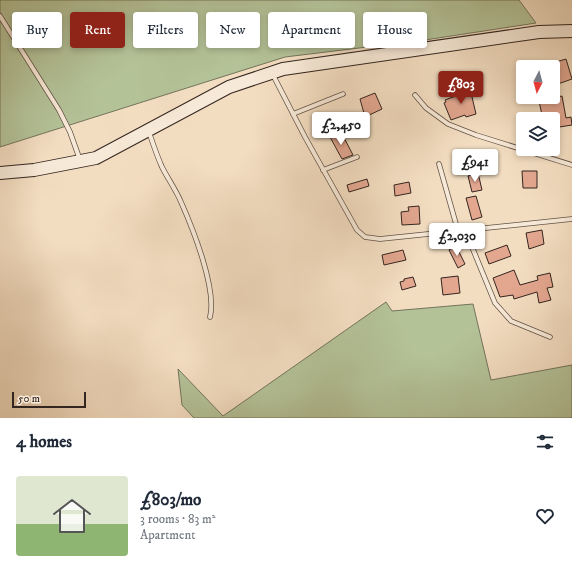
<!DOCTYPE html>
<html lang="en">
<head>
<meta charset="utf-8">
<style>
	body { margin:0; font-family:"IM FELL DW Pica",serif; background:#f6f6f7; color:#1f2937; height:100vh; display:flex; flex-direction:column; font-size:15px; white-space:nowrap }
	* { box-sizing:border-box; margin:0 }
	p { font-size:13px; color:#747a83 }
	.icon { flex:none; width:22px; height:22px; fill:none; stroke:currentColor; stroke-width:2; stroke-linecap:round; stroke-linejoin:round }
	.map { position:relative; height:418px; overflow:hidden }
	.side { display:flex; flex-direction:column; background:#fff; flex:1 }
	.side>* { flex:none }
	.guide { position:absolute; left:12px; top:12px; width:548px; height:36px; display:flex; gap:8px }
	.needle { width:26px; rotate:186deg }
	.fabs { position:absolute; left:516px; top:60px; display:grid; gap:8px }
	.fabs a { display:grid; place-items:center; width:44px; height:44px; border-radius:4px; background:#fff; box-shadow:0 2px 6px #0003; font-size:20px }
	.scale { position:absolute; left:12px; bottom:10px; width:74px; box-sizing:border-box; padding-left:4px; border:2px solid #33251f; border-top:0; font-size:11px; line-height:14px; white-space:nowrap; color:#33251f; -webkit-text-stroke:3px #f7e9d7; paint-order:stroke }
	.price { position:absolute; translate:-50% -34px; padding:0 9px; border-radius:4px; background:#fff; color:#222; font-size:13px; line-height:26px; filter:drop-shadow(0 1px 2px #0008) }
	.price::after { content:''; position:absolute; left:50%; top:24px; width:12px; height:9px; margin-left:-6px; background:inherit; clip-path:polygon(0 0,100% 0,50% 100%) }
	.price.selected { background:#8f2418; color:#fff }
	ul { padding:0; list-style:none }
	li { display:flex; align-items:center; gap:12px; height:100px; padding:0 16px }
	li span { display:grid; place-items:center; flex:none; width:112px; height:80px; border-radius:4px; color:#555 }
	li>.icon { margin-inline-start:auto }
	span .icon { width:48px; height:48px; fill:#fffc; stroke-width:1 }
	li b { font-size:17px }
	h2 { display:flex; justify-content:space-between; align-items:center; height:48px; padding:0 16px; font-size:17px }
	.pill { padding:0 14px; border-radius:4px; background:#fff; box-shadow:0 2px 6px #0003; font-size:14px; line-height:36px }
	.pill.selected { background:#8f2418; color:#fff }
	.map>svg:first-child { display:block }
</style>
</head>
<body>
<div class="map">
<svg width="572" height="418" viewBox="0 0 572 418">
	<rect width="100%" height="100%" fill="#f3ddc1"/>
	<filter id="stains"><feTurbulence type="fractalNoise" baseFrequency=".005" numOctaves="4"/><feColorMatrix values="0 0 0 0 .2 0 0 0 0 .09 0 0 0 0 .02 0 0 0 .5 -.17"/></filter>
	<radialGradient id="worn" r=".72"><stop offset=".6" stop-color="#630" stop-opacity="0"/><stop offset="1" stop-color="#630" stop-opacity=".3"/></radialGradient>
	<g fill="#b4c298" stroke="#74745c">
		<path d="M0,0H519L536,23L425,40L285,57L0,147Z"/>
		<path d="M386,302L392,311L473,304L491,380L572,365V418H194L182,405L178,369L223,416Z"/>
	</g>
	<g fill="#e3a790" stroke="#33251f">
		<path d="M566,59L572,79L555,85L553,66H555L556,62Z"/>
		<path d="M473,89L475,96L472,97L476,114L466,117L465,115L451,120L444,103L446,102L445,100L461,94L460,92Z"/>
		<path d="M375,93L382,109L365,117L360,99Z"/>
		<path d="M562,96L566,118L571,117L572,125L553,128V113L542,115L539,101Z"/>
		<path d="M341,132L353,155L342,159L330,137Z"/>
		<path d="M522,171H537V188H523Z"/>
		<path d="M478,173L482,190L472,192L468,176Z"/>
		<path d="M367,179L369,186L349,192L347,185Z"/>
		<path d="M409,182L411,193L395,196L394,185Z"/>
		<path d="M476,196L482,217L472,220L466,198Z"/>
		<path d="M419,206L420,224L402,225L401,212L409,211L408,207Z"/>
		<path d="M542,230L544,244L529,249L526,233Z"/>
		<path d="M507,245L511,256L489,264L485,253Z"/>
		<path d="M456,246L465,264L458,268L449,250Z"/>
		<path d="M403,250L406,260L384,265L382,255Z"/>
		<path d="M514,270L520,285L538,280L537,276L550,273L553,287L547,288L551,300L539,303L537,292L514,299L513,295L500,297L493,278Z"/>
		<path d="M458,276L460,293L443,295L441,278Z"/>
		<path d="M413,277L416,286L402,290L400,282L404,281V279Z"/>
	</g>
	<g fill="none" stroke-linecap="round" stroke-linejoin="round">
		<defs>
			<g id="lane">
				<path d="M0,16L59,110L70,132L80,160"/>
				<path d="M273,75L305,137L357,230L365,237L380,239L572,219"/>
				<path d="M415,95L426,108L448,124L476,135L572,165"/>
				<path d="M293,114L343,94"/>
				<path d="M149,132C153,144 157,156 162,167C168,179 176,190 181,202C193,229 217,289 210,317"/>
				<path d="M439,164L458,231"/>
				<path d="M323,170L357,157"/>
				<path d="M465,230L495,303L511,321L550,337"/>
			</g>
			<path id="secondary" d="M0,173L34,170L96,158L229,87L283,69L539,32L572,31"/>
		</defs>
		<use href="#lane" stroke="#635348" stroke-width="5.5"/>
		<use href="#secondary" stroke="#33251f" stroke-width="14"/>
		<use href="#lane" stroke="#f7e9d7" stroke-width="4"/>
		<use href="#secondary" stroke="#f7e9d7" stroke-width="12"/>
	</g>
	<rect width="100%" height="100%" filter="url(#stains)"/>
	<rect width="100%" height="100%" fill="url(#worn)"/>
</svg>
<div class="fabs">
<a><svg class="needle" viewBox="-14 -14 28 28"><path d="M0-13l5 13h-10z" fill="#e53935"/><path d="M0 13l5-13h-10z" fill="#747a83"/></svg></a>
<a><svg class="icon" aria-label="layers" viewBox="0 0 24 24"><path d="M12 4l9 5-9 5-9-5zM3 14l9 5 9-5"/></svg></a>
</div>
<div class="scale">50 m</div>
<b class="price selected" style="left:461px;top:105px">£803</b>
<b class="price" style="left:341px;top:146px">£2,450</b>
<b class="price" style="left:475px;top:183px">£941</b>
<b class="price" style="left:457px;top:257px">£2,030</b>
<div class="guide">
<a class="pill">Buy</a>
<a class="pill selected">Rent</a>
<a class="pill">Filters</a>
<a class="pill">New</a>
<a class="pill">Apartment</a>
<a class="pill">House</a>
</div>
</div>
<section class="side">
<h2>4 homes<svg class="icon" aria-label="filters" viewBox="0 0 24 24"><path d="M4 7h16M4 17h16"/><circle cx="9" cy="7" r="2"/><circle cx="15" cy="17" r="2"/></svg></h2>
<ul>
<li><span style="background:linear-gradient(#dfe7d0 60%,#8fb573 0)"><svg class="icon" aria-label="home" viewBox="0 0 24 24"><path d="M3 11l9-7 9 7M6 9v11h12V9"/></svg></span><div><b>£803/mo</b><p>3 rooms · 83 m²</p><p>Apartment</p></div><svg class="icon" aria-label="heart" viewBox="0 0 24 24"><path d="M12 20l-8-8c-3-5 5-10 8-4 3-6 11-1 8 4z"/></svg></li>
</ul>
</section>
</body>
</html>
